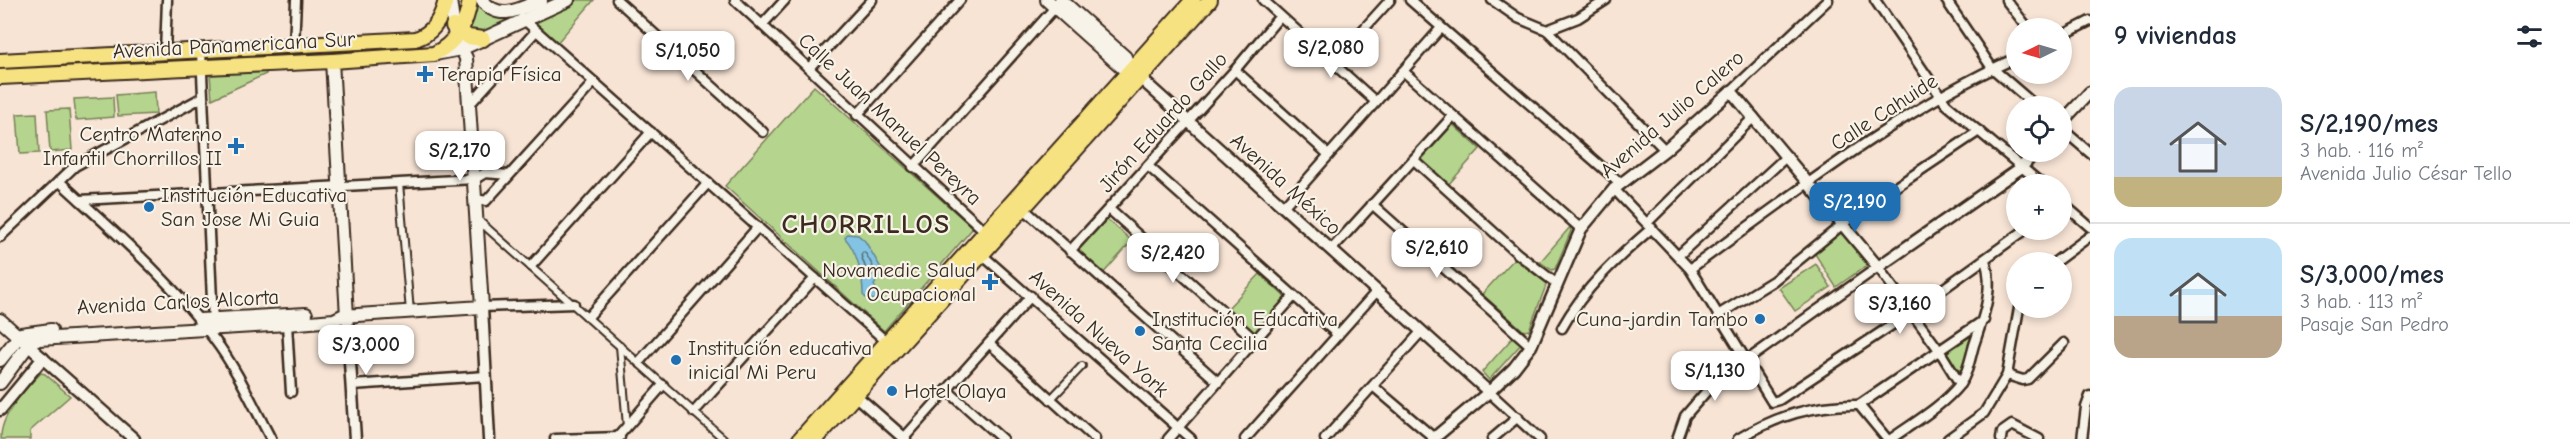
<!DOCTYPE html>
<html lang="es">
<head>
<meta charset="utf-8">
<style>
	body { margin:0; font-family:"Comic Neue",sans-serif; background:#f6f6f7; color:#1f2937; height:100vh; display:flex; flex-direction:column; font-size:22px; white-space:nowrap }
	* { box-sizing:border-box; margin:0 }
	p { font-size:20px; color:#747a83 }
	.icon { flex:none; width:33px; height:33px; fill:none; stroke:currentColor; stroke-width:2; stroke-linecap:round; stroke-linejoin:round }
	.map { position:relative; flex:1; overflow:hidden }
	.drawer { display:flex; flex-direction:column; background:#fff; width:480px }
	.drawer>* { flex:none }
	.needle { width:39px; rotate:265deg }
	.buttons { position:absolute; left:2006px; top:18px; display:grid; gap:12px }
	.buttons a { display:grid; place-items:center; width:66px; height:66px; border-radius:50%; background:#fff; box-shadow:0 3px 9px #0003; font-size:30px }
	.price { position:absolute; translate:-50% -51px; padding:0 14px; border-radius:12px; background:#fff; color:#222; font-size:20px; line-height:39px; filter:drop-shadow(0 2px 3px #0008) }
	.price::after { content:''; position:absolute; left:50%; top:36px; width:18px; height:14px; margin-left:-9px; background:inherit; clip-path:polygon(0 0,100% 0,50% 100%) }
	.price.current { background:#1f6fb2; color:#fff }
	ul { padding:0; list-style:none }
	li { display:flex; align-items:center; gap:18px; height:150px; padding:0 24px }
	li+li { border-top:2px solid #e0e1e3 }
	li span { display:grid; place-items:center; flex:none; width:168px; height:120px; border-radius:18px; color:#555 }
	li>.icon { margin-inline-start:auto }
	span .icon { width:72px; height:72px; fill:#fffc; stroke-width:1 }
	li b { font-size:26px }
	h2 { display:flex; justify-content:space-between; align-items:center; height:72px; padding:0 24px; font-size:26px }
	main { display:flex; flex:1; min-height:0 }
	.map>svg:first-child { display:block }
</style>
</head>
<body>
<main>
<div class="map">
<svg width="2090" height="439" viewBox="0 0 2090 439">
	<rect width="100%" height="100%" fill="#f7e4d5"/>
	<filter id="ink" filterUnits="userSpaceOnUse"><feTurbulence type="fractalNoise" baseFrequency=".0167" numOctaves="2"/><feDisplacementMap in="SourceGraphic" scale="12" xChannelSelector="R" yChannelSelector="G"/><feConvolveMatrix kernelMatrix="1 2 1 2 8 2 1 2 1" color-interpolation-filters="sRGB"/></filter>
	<g filter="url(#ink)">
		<g fill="#b5d58e" stroke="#788056" stroke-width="1.5">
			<path d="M476,0L489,14L515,19L477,36L464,32Z"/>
			<path d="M578,0H594L556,44L530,21Z"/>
			<path d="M266,70V74L212,99L210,74Z"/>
			<path d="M814,86L973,228L884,331L725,186Z"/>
			<path d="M155,92L156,114L118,116L116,95Z"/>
			<path d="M113,97L114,117L76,120L74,99Z"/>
			<path d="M69,109L72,150L50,152L47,110Z"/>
			<path d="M37,113L39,153L20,154L17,114Z"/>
			<path d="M1451,123L1480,149L1448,185L1419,160Z"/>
			<path d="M1106,218L1132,241L1101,276L1075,252Z"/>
			<path d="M1570,227L1571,231L1555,269L1552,270L1540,262Z"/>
			<path d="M1842,232L1867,265L1836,287L1815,254Z"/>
			<path d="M1516,257L1547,283L1529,330L1524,331L1482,294Z"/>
			<path d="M1816,264L1831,287L1795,311L1779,288Z"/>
			<path d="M1260,274L1287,299L1254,334L1227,309Z"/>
			<path d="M1972,331L1976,332L1963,369L1955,371L1944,356L1945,348Z"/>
			<path d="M1514,336L1522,343L1489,380L1482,372Z"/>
			<path d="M41,373L45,374L70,396L30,431V439H1C0,415 25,389 41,373Z"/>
		</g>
		<path fill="#83c4e4" stroke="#668695" stroke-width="1.5" d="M847,234L858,235L865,241L881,268V275L874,285L880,297L878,300L867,299L863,295C863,276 858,253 845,238Z"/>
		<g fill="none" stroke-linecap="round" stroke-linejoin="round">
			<path stroke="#58686d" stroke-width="1.5" d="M863,252L866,254L875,270L872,276L868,275L861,255Z"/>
			<defs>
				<g id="pedestrian">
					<path d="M399,183L410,312"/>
					<path d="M478,220L724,439"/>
					<path d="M620,346L627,426"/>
					<path d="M1050,400L1082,366"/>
				</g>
				<g id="minor">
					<path d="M617,0L763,132"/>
					<path d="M735,0L988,234"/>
					<path d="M1263,0L1376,102"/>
					<path d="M1410,0L1620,183"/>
					<path d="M1492,0L1518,18L1547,30L1665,150"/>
					<path d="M1875,0L1946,104L2042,184"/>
					<path d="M1946,0L1992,68L2036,106"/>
					<path d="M2006,0L2028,28"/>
					<path d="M522,18L887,342"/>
					<path d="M762,25L785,0"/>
					<path d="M1547,30L1578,18L1606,0"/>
					<path d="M2061,36L2090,21"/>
					<path d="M294,46L296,0"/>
					<path d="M201,51L213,323"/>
					<path d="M165,53L167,0"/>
					<path d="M1333,63L1390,0"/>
					<path d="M809,68L872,0"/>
					<path d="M1235,70L1329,155"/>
					<path d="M1403,71L1581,229"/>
					<path d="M1731,91L1828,0"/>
					<path d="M470,104L536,31"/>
					<path d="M857,115L960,0"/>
					<path d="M2061,128L2090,153"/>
					<path d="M1414,160L1518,254L1557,284"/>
					<path d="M1148,166L1338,335"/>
					<path d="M913,167L1058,4"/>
					<path d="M59,181C113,231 171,280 214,339C237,369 253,405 271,439"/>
					<path d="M1614,189L1690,269L1772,402L1779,400L1901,319L2025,230"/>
					<path d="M476,199L486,201L594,82"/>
					<path d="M80,200L475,179L485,173L509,175"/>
					<path d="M2061,202L2090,227"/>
					<path d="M1372,204L1531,346"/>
					<path d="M1283,207L1441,28"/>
					<path d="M1023,208L1218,382"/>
					<path d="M1109,209L1255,340"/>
					<path d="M1647,223L1754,117"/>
					<path d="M0,237L75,166L203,97"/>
					<path d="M1331,250L1453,116"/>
					<path d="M1070,251L1235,70L1280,16"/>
					<path d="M980,253L1191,439"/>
					<path d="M1679,255L1787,156"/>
					<path d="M2055,262L2090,236"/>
					<path d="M531,266L651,132"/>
					<path d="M1690,269C1794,194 1899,110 2016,58"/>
					<path d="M482,307L574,304"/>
					<path d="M1718,315L1773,281L1854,215L1979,131"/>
					<path d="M588,317L708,183"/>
					<path d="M287,324L291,392"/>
					<path d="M1562,328C1584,288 1617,258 1652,228"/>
					<path d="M989,343L1095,439"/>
					<path d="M639,362L758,227"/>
					<path d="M2007,375L2023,380L2028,379L2064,343"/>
					<path d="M352,385L486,376"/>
					<path d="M1373,386L1434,438"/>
					<path d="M947,390L1002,439"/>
					<path d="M1489,392L1540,439"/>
					<path d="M1859,405L1984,320"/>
					<path d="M1859,405L1887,439"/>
					<path d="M694,412L815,278"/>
					<path d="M904,438L1031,296"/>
					<path d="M555,439L620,437"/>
					<path d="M616,439L663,385"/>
					<path d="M1168,439L1293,297"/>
					<path d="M1245,439L1377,291"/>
					<path d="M1325,439L1421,332"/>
					<path d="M1492,439L1518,417"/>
					<path d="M1677,439L1685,416L1711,386L1878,267L1939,350L1960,384"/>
					<path d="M1738,439C1776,416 1814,404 1859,405"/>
					<path d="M1891,439C1913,423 1942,407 1960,384C1968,373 1970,359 1974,345C1983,318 1995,289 1985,260"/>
					<path d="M1948,439L1984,413L2007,375L2019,308"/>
					<path d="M2001,439L2002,432L2012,425L2039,439"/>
					<path d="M2082,439L2086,407L2090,396"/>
				</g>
				<g id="tertiary">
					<path d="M1139,77L1489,392"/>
					<path d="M2061,123L2090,92"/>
					<path d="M482,307L489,439"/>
					<path d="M347,316L355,439"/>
					<path d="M22,340L134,439"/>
					<path d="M855,395L905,439"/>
					<path d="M0,410L43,358"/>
					<path d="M1433,439L1489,392L1514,368L1531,346L1581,229L1614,189L1665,150L1731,91L1878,267L2022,167L2035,152"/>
				</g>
				<g id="secondary">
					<path d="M482,0C499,22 520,9 541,0"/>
					<path d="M1047,0L1123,68L1130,70L1137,76"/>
					<path d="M1061,0L1125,57L1130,70"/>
					<path d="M435,54L461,49L568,0"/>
					<path d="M332,61L347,316"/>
					<path d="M0,320L18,336"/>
					<path d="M200,320L306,314"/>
					<path d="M0,360L21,334L51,330"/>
					<path d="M0,383L29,344L39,339L287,324L334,320L342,316L482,307L466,58L455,37L450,0"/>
				</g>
				<g id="primary">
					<path d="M453,26L468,37L483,39"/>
					<path d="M0,61L415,39C433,34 442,17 446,0"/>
					<path d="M0,77L332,61L434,54C456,43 467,24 470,0"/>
					<path d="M800,439L1193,0"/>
					<path d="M816,439L1210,0"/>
				</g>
			</defs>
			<use href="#pedestrian" stroke="#3b2a1e" stroke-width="10"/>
			<use href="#minor" stroke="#3b2a1e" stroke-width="13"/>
			<use href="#tertiary" stroke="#3b2a1e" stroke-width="15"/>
			<use href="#secondary" stroke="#3b2a1e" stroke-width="16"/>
			<use href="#primary" stroke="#3b2a1e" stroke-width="18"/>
			<use href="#pedestrian" stroke="#f7f3e8" stroke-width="6"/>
			<use href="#minor" stroke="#f7f3e8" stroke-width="8"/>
			<use href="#tertiary" stroke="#f7f3e8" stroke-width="10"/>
			<use href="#secondary" stroke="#f7f3e8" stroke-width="12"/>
			<use href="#primary" stroke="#f7e281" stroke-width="14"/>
		</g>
	</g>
	<g fill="#1f6fb2" stroke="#f7f3e8" stroke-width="2">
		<path d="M422 65h6v6h6v6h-6v6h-6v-6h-6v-6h6z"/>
		<path d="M233 137h6v6h6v6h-6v6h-6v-6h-6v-6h6z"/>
		<circle cx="149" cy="207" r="6"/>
		<path d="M987 273h6v6h6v6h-6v6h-6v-6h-6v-6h6z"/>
		<circle cx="1760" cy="319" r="6"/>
		<circle cx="1140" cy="331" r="6"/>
		<circle cx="676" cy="360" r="6"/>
		<circle cx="892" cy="391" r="6"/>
	</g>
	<g text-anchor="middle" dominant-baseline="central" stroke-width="4.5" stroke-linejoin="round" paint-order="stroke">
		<g font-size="21" fill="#3b2a1e" stroke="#f7f3e8">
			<text transform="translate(234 45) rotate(-3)">Avenida Panamericana Sur</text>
			<text transform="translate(1884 112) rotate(-33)">Calle Cahuide</text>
			<text transform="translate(1672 114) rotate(-41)">Avenida Julio Calero</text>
			<text transform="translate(890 119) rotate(43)">Calle Juan Manuel Pereyra</text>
			<text transform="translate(1163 122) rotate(-48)">Jirón Eduardo Gallo</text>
			<text transform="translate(1286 184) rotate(42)">Avenida México</text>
			<text transform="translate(178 302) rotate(-3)">Avenida Carlos Alcorta</text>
			<text transform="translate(1099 333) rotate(42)">Avenida Nueva York</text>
		</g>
		<g font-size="21" fill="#3b2a1e" stroke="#f7f3e8" text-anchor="start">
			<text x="438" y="74">Terapia Física</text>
			<text x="222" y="134" text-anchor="end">Centro Materno<tspan x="222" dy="24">Infantil Chorrillos II</tspan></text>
			<text x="161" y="195">Institución Educativa<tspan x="161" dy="24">San Jose Mi Guia</tspan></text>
			<text x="976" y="270" text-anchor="end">Novamedic Salud<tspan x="976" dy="24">Ocupacional</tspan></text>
			<text x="1152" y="319">Institución Educativa<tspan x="1152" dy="24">Santa Cecilia</tspan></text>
			<text x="1748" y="319" text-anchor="end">Cuna-jardin Tambo</text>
			<text x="688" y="348">Institución educativa<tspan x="688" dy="24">inicial Mi Peru</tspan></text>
			<text x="904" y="391">Hotel Olaya</text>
		</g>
		<g font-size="27" font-weight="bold" letter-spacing="1.5" fill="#3b2a1e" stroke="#f7f3e8">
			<text x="866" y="224">CHORRILLOS</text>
		</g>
	</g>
</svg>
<div class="buttons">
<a><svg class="needle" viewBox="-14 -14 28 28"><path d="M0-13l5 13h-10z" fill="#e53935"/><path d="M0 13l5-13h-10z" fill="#747a83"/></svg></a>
<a><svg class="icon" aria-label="locate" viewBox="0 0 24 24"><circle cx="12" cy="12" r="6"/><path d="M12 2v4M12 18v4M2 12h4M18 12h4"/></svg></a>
<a>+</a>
<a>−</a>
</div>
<b class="price" style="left:1331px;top:79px">S/2,080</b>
<b class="price" style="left:688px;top:82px">S/1,050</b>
<b class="price" style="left:460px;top:182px">S/2,170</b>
<b class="price current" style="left:1855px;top:233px">S/2,190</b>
<b class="price" style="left:1437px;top:279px">S/2,610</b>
<b class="price" style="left:1173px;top:284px">S/2,420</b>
<b class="price" style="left:1900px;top:335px">S/3,160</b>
<b class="price" style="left:366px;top:376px">S/3,000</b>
<b class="price" style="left:1715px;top:402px">S/1,130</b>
</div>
<section class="drawer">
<h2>9 viviendas<svg class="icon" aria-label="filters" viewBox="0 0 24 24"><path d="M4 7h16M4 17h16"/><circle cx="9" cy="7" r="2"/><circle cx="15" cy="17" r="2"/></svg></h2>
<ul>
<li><span style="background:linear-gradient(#c9d6e8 75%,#c2b280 0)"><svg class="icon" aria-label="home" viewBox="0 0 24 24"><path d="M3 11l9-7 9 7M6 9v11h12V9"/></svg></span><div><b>S/2,190/mes</b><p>3 hab. · 116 m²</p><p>Avenida Julio César Tello</p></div></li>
<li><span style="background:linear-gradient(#bfe0f5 65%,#b9a48a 0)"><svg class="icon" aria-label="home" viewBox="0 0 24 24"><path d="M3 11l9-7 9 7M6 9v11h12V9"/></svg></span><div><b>S/3,000/mes</b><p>3 hab. · 113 m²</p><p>Pasaje San Pedro</p></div></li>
</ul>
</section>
</main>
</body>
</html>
